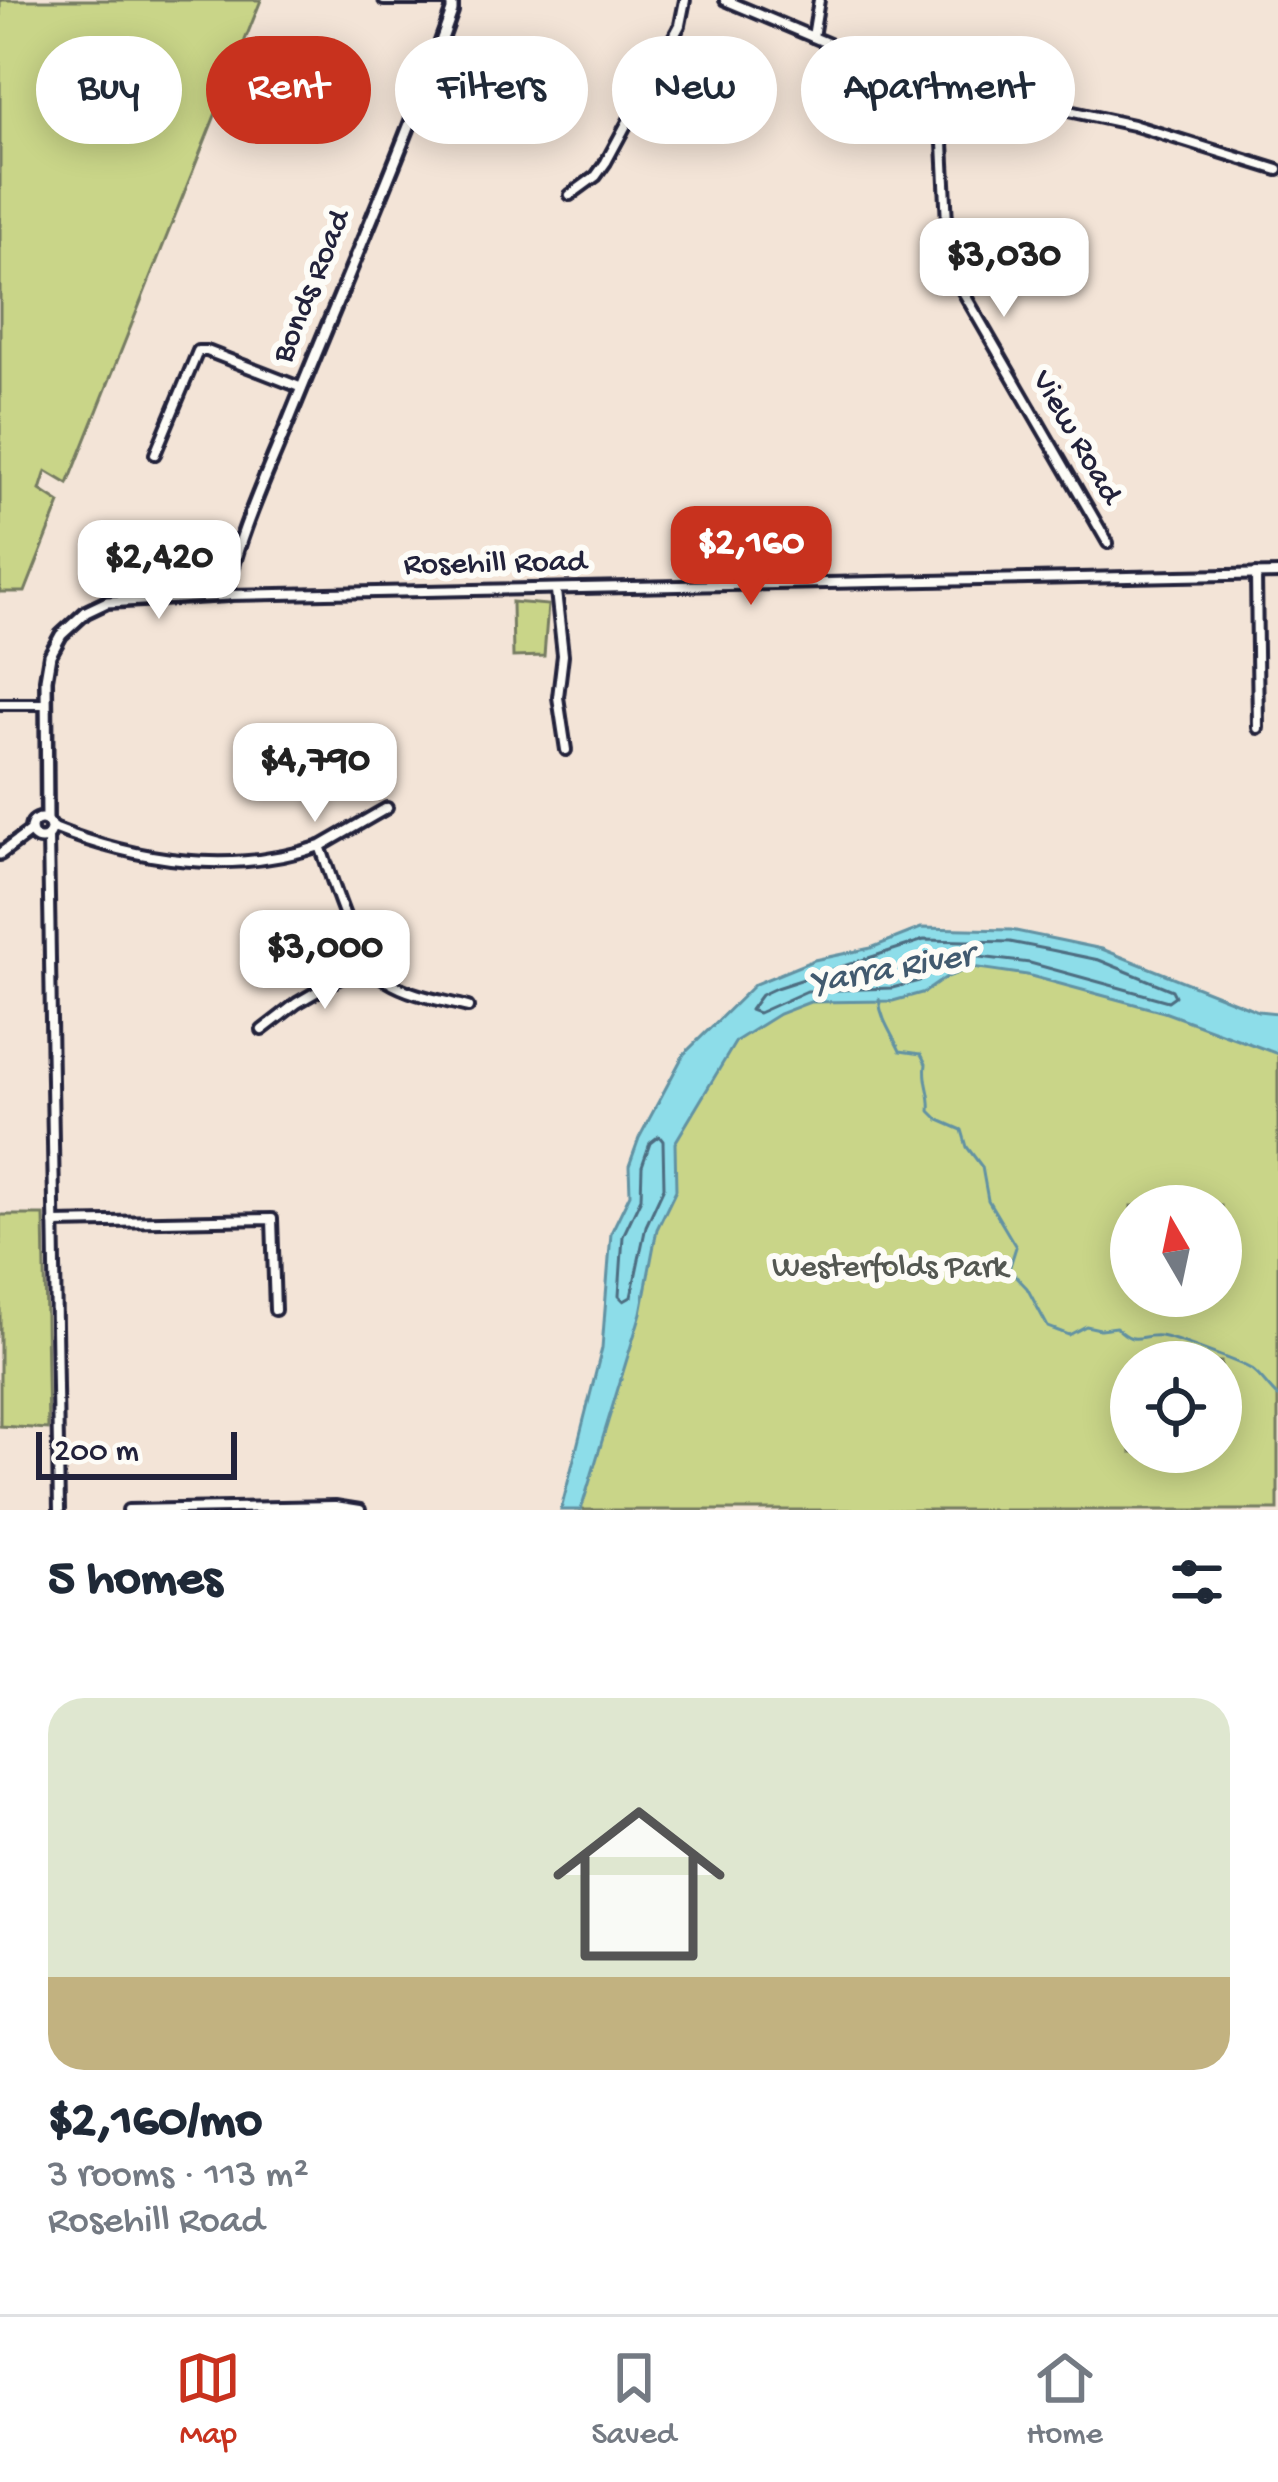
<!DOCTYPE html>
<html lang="en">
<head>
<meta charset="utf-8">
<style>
	body { margin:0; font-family:"Gochi Hand",sans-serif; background:#f2f2f3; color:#1f2937; height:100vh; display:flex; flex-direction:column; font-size:45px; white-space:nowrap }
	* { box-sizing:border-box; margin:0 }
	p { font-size:39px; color:#747a83 }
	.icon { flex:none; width:66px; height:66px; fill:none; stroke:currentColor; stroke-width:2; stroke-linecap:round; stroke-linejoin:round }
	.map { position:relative; height:1510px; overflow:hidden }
	.sheet { display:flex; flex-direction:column; background:#fff; flex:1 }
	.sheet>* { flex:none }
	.top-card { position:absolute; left:36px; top:36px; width:1206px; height:108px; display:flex; gap:24px }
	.needle { width:78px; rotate:351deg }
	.controls { position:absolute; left:1110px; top:1185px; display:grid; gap:24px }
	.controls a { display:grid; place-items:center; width:132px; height:132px; border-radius:50%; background:#fff; box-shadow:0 6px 30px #0003; font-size:60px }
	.scale { position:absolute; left:36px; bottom:30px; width:201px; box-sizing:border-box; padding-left:12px; border:6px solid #22223b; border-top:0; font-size:33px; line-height:42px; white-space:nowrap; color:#22223b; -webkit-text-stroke:9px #fdfcf7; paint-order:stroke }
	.price { position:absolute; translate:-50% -102px; padding:0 27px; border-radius:24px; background:#fff; color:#222; font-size:39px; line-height:78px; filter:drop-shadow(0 3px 6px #0008) }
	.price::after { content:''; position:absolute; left:50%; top:72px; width:36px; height:27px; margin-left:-18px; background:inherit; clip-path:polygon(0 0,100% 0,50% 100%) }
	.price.active { background:#c8321e; color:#fff }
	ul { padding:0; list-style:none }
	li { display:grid; align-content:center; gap:24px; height:636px; padding:0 48px }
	li span { display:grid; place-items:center; height:372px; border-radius:36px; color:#555 }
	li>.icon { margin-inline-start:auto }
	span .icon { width:216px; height:216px; fill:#fffc; stroke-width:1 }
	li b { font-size:51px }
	h2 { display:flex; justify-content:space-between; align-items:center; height:144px; padding:0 48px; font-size:51px }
	.pill { padding:0 42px; border-radius:54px; background:#fff; box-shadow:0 6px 30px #0003; font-size:42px; line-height:108px }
	.pill.active { background:#c8321e; color:#fff }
	.tab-bar { display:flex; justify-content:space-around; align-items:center; height:168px; border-top:3px solid #e0e1e3; background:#fff; font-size:33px; color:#747a83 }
	.tab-bar a { display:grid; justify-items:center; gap:6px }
	.tab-bar .active { color:#c8321e }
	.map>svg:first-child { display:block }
</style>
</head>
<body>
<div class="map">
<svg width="1278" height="1510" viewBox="0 0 1278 1510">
	<rect width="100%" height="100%" fill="#f3e4d7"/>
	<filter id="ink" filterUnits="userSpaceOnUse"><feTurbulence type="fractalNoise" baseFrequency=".00833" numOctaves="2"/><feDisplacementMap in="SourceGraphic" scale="24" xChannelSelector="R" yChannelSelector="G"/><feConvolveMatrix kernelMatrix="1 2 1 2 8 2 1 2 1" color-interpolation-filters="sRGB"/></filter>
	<g filter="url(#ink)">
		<g fill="#c9d588" stroke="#767c62" stroke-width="3" fill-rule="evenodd">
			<path d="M0,0H261L68,484L46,471L40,490L60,503L25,592H0Z"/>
			<path d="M512,602L548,605L544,656L513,657Z"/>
			<path d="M964,959L1060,969L1278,1053V1510H576L664,1149L700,1071L763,1010ZM1131,1206H1221V1296H1131ZM1131,1362H1221V1452H1131Z"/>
			<path d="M0,1215H44L48,1429L0,1426Z"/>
		</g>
		<path fill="#8ddde9" stroke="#6292a3" stroke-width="3" d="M921,928L1011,930L1102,949L1258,1011L1278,1013V1054L1164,1012L1027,975L972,967L945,978L925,992L893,1001L810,1002L779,1014L736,1041L675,1143L676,1190L657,1229L641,1313L581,1510H561L602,1348L611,1233L630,1194L629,1166L639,1138L684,1054L755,984L814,960L871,948Z"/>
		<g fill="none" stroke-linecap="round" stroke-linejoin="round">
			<g stroke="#4d6d81" stroke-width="3">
				<path d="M924,940L1010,942L1051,950L1099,960L1172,990L1175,996L1168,1001L1030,963L971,956L940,967L919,981L892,988L807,991L758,1013L750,1010L761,995L776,988Z"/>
				<path d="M659,1136L663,1141L664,1187L646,1226L631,1297L624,1301L619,1296L623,1236L641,1198L642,1166L650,1143Z"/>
			</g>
			<path stroke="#6292a3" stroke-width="3" d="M879,999C881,1020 891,1032 900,1051L921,1054L926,1064C923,1082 932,1093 930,1111L939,1120L962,1130L967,1147L982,1167L988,1200L1016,1247L1009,1269L1027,1288L1048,1327L1069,1335L1086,1326L1100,1329L1116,1327C1136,1347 1138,1334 1160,1336C1171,1337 1241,1363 1251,1369C1261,1376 1269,1389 1278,1397"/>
			<defs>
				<g id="minor">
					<path d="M384,0H443"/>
					<path d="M725,0L858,56L940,83L1133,125L1278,170"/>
					<path d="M813,37L819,0"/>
					<path d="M940,83L948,243L954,276L1108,543"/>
					<path d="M570,195L596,176L606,162L680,25L685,0"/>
					<path d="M155,454L198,351H207L302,388"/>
					<path d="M1256,574L1258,728"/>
					<path d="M556,591L563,655L558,697L566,750"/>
					<path d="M228,595L1278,574"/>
					<path d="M0,704H46"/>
					<path d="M51,827C136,861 233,876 320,846C334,882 354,961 387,981C411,996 441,1000 468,1007"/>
					<path d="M48,836L59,1510"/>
					<path d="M321,846L387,808"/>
					<path d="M262,1030L297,1003L366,963"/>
					<path d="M54,1223L272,1219L275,1310"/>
					<path d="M128,1510L335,1506L360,1510"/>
				</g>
				<g id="tertiary">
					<circle cx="41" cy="829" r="10"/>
					<path d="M47,821L46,679L50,655L61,635L86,612L107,602L228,595C229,556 272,462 288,422C343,286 404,148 452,11V0"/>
					<path d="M0,854L31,831"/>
				</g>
			</defs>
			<use href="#minor" stroke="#22223b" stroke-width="16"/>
			<use href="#tertiary" stroke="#22223b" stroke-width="18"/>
			<use href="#minor" stroke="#fdfcf7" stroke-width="8"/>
			<use href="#tertiary" stroke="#fdfcf7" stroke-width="9"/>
		</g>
	</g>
	<g text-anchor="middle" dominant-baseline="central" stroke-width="12" stroke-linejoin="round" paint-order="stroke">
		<g font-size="33" fill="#22223b" stroke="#fdfcf7">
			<text transform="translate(313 287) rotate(-68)">Bonds Road</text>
			<text transform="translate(1075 438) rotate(60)">View Road</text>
			<text transform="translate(495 565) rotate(-1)">Rosehill Road</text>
		</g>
		<g font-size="33" fill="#545852" stroke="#fdfcf7">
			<text x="890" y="1269">Westerfolds Park</text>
		</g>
		<g font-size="36" font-style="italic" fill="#425a6f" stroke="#fdfcf7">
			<text transform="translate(892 971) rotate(-10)">Yarra River</text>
		</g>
	</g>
</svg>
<div class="controls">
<a><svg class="needle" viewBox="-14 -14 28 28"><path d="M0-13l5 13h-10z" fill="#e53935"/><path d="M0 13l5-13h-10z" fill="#747a83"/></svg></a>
<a><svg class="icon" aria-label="locate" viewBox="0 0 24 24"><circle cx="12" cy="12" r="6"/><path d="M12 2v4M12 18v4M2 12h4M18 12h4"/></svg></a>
</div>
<div class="scale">200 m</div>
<b class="price" style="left:1004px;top:320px">$3,030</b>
<b class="price active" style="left:751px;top:608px">$2,160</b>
<b class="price" style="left:159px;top:622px">$2,420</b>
<b class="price" style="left:315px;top:825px">$4,790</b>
<b class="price" style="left:325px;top:1012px">$3,000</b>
<div class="top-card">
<a class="pill">Buy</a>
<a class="pill active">Rent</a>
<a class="pill">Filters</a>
<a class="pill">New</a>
<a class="pill">Apartment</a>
</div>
</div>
<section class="sheet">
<h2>5 homes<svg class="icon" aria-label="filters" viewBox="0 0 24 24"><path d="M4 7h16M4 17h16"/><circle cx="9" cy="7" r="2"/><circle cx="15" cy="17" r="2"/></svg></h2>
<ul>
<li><span style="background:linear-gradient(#dfe7d0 75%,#c2b280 0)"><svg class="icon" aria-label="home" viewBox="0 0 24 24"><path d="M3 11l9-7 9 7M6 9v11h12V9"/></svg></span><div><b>$2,160/mo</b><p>3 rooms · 113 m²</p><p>Rosehill Road</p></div></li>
</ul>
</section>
<nav class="tab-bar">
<a class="active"><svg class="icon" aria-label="map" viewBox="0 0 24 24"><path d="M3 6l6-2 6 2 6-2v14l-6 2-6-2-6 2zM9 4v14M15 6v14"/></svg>Map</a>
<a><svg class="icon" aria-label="saved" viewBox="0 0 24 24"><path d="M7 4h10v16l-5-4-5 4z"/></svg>Saved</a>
<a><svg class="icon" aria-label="home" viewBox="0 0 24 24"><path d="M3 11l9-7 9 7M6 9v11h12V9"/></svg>Home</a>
</nav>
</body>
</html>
